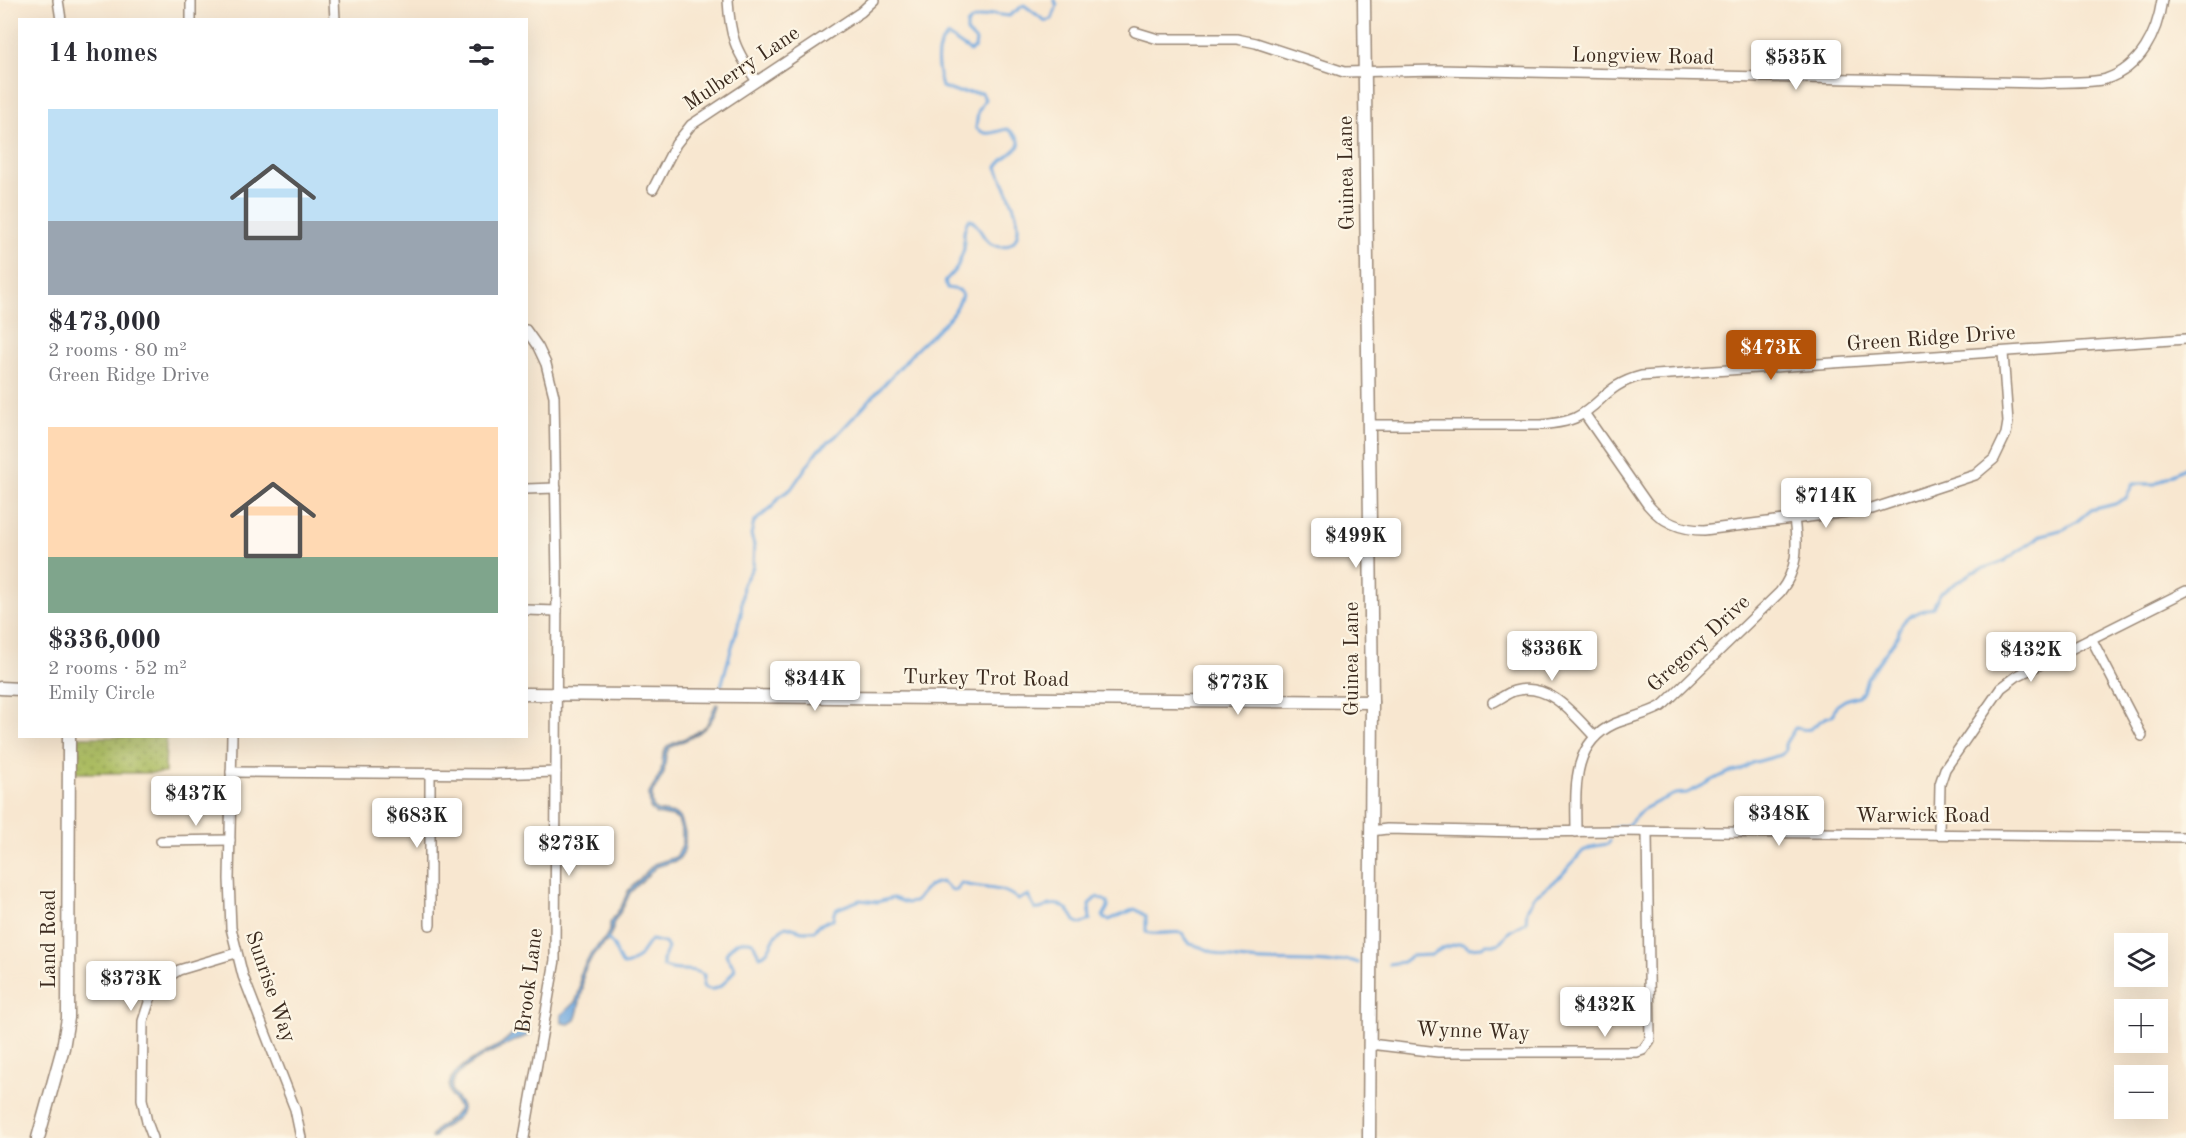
<!DOCTYPE html>
<html lang="en">
<head>
<meta charset="utf-8">
<style>
	body { margin:0; font-family:"Old Standard TT",serif; background:#f7f7f7; color:#2b2b33; height:100vh; display:flex; flex-direction:column; font-size:22px; white-space:nowrap }
	* { box-sizing:border-box; margin:0 }
	p { font-size:20px; color:#7c7c81 }
	.icon { flex:none; width:33px; height:33px; fill:none; stroke:currentColor; stroke-width:2; stroke-linecap:round; stroke-linejoin:round }
	.map { position:relative; flex:1; overflow:hidden }
	.panel { position:absolute; left:18px; top:18px; width:510px; height:720px; display:flex; flex-direction:column; background:#fff; border-radius:0px; box-shadow:0 6px 24px #0002 }
	.panel>* { flex:none }
	.controls { position:absolute; left:2114px; top:933px; display:grid; gap:12px }
	.controls a { display:grid; place-items:center; width:54px; height:54px; border-radius:0px; background:#fff; box-shadow:0 6px 24px #0002; font-size:30px }
	.price { position:absolute; translate:-50% -51px; padding:0 14px; border-radius:6px; background:#fff; color:#222; font-size:20px; line-height:39px; filter:drop-shadow(0 2px 3px #0008) }
	.price::after { content:''; position:absolute; left:50%; top:36px; width:18px; height:14px; margin-left:-9px; background:inherit; clip-path:polygon(0 0,100% 0,50% 100%) }
	.price.active { background:#b45309; color:#fff }
	ul { padding:0; list-style:none }
	li { display:grid; align-content:center; gap:12px; height:318px; padding:0 30px }
	li span { display:grid; place-items:center; height:186px; border-radius:0px; color:#555 }
	li>.icon { margin-inline-start:auto }
	span .icon { width:108px; height:108px; fill:#fffc; stroke-width:1 }
	li b { font-size:26px }
	h2 { display:flex; justify-content:space-between; align-items:center; height:72px; padding:0 30px; font-size:26px }
	.map>svg:first-child { display:block }
</style>
</head>
<body>
<div class="map">
<svg width="2186" height="1138" viewBox="0 0 2186 1138">
	<defs>
		<pattern id="park-dots" width="8" height="8" patternUnits="userSpaceOnUse" patternTransform="scale(1.5)"><rect width="8" height="8" fill="#abbc60"/><path d="M2 2h.1M6 6h.1" fill="none" stroke="#8c994f" stroke-width="1.8" stroke-linecap="round"/></pattern>
	</defs>
	<rect width="100%" height="100%" fill="#fcf5e5"/>
	<filter id="ink" filterUnits="userSpaceOnUse"><feTurbulence type="fractalNoise" baseFrequency=".0167" numOctaves="2"/><feDisplacementMap in="SourceGraphic" scale="12" xChannelSelector="R" yChannelSelector="G"/><feConvolveMatrix kernelMatrix="1 2 1 2 8 2 1 2 1" color-interpolation-filters="sRGB"/></filter>
	<filter id="wash" filterUnits="userSpaceOnUse"><feTurbulence type="fractalNoise" baseFrequency=".008" numOctaves="4" result="noise"/><feDisplacementMap in="SourceGraphic" scale="24" xChannelSelector="R" yChannelSelector="G"/><feGaussianBlur stdDeviation="1.35" result="paint"/><feColorMatrix in="noise" values="0 0 0 0 0 0 0 0 0 0 0 0 0 0 0 0 0 1.4 0 .05"/><feComposite in="paint" operator="in"/></filter>
	<g filter="url(#wash)">
		<rect width="100%" height="100%" fill="#f8e7d0"/>
		<path fill="url(#park-dots)" stroke="#73733f" stroke-width="1.5" d="M77,737H166L165,773H76Z"/>
		<g fill="#6ea7de" stroke="#54687e" stroke-width="1.5">
			<path d="M716,704L718,705C710,733 693,736 669,748L666,755L664,773L652,794V801L653,807L657,811L675,814L680,818L685,832V846L683,853L678,860L656,867L630,893L624,906L613,924V929L608,940L593,955L583,974V988L577,1015L575,1020L569,1024L562,1023L561,1015L576,1001L580,988V974L591,953L605,938L610,929V923L622,905L628,891L654,864L676,857L682,846V832L678,820L673,817L656,814L650,808L649,794L661,772L663,754L667,746L692,735L706,726Z"/>
			<path d="M524,1025L529,1027L531,1034C513,1042 451,1066 452,1088C452,1098 466,1102 461,1113C455,1124 439,1126 434,1138H431C436,1124 453,1122 459,1108C456,1101 449,1096 449,1088C448,1067 488,1053 502,1043C509,1038 516,1029 524,1025Z"/>
		</g>
		<g fill="none" stroke-linecap="round" stroke-linejoin="round">
			<g stroke="#6ea7de" stroke-width="3">
				<path d="M720,690L741,614L743,584L753,567L754,545L751,535L754,522L772,507L779,497L791,489L818,450L836,436L905,362C921,340 956,321 962,294L959,290L947,288L945,281L957,268L964,249V232L967,222L970,219C980,225 981,237 991,244C997,247 1004,248 1009,245C1033,233 1003,185 997,167C1007,150 1035,149 1008,129C995,131 987,138 976,128L978,112L985,99L982,93L956,92L942,87C938,72 932,47 948,36L970,51L975,48L976,41L967,32V25L972,20L993,14L1009,16L1024,5L1045,21L1052,19L1057,5L1054,0"/>
				<path d="M1614,828L1628,825L1642,810L1659,801L1675,794L1687,793L1727,773L1740,770L1752,763L1781,755L1785,751V744L1795,728C1800,728 1805,731 1810,729C1818,725 1821,717 1832,716L1836,706L1845,700L1858,696L1863,692L1867,678L1898,636C1899,617 1918,612 1933,607L1940,593L1973,572L2004,561L2042,535L2064,529L2076,522L2090,510L2115,504L2126,498L2133,484H2155L2186,467"/>
				<path d="M607,939C618,946 615,956 623,965C638,964 642,950 651,940L665,943L668,948L663,960V966C676,974 691,966 704,975L703,987C718,995 727,980 735,969C733,963 728,961 726,954C733,943 740,938 753,942L759,956C773,954 769,936 786,926L802,931H814L819,925L833,919L834,913L837,909L860,900L877,902L893,898L907,903L915,902C923,891 928,883 942,882L953,891L957,890L961,883C979,890 1005,885 1018,900L1028,895L1035,909C1043,910 1043,907 1050,905C1063,902 1070,911 1075,921L1081,924L1090,920L1089,904L1097,897L1108,902V907L1103,916L1105,919L1109,920L1135,909L1146,916V932C1158,936 1170,931 1182,933L1190,944C1207,947 1220,958 1238,959C1268,963 1297,960 1327,963C1340,965 1343,956 1358,963"/>
				<path d="M1389,964L1403,962L1411,956L1431,955L1443,948L1457,944H1463L1469,948L1482,947L1486,944H1498L1510,931L1526,922L1527,910L1533,897L1561,876L1583,851L1595,846L1608,844L1610,841"/>
			</g>
		</g>
	</g>
	<g filter="url(#ink)">
		<g fill="none" stroke-linecap="round" stroke-linejoin="round">
			<defs>
				<g id="minor">
					<path d="M58,0L61,20"/>
					<path d="M191,0V20"/>
					<path d="M334,0L335,20"/>
					<path d="M728,0C730,37 735,49 756,80"/>
					<path d="M1135,32L1158,39H1237L1256,43L1344,72L1438,70L2041,83C2060,81 2088,84 2106,79C2141,67 2157,34 2162,0"/>
					<path d="M653,189L676,144L691,125L861,12L874,0"/>
					<path d="M1584,413L1648,505C1663,523 1681,530 1704,530L1872,509L1975,475L1994,459L2006,434L2008,422L2003,353"/>
					<path d="M1369,425H1542C1553,423 1564,423 1575,418C1602,405 1605,385 1641,376L2186,339"/>
					<path d="M526,489L556,488"/>
					<path d="M526,610L557,611"/>
					<path d="M2091,638L2142,736"/>
					<path d="M1493,702C1500,699 1507,693 1514,691C1549,681 1574,715 1595,737"/>
					<path d="M232,736L229,879L231,928L243,976L295,1109L301,1138"/>
					<path d="M231,772L495,774L556,772"/>
					<path d="M430,773V925"/>
					<path d="M1371,831L1387,829L1520,832L1617,831L2186,837"/>
					<path d="M1576,832C1576,792 1570,744 1614,724C1630,717 1646,715 1662,706L1780,592C1798,569 1798,547 1794,519"/>
					<path d="M1939,834L1940,784L1945,769L2001,688L2017,676L2186,591"/>
					<path d="M161,841L230,840"/>
					<path d="M1370,1044L1438,1052H1637L1643,1050L1650,1040L1647,833"/>
					<path d="M153,1138L147,1122L142,1099L143,1021L151,996L168,977L179,970L236,953"/>
					<path d="M524,1138L555,960L557,580L554,396L546,364L538,347L526,330"/>
				</g>
				<g id="tertiary">
					<path d="M1364,0L1372,702L1369,1138"/>
					<path d="M0,688L20,689"/>
					<path d="M526,694L1372,702"/>
					<path d="M38,1138L63,1048L68,1018L69,736"/>
				</g>
			</defs>
			<use href="#minor" stroke="#9a8877" stroke-width="12"/>
			<use href="#tertiary" stroke="#9a8877" stroke-width="15"/>
			<use href="#minor" stroke="#fff" stroke-width="9"/>
			<use href="#tertiary" stroke="#fff" stroke-width="12"/>
		</g>
	</g>
	<g text-anchor="middle" dominant-baseline="central" stroke-width="4.5" stroke-linejoin="round" paint-order="stroke">
		<g font-size="21" fill="#3b2a1e" stroke="#fcf5e5">
			<text transform="translate(1643 57) rotate(1)">Longview Road</text>
			<text transform="translate(742 69) rotate(-34)">Mulberry Lane</text>
			<text transform="translate(1347 173) rotate(-91)">Guinea Lane</text>
			<text transform="translate(1931 339) rotate(-4)">Green Ridge Drive</text>
			<text transform="translate(1699 644) rotate(-43)">Gregory Drive</text>
			<text transform="translate(1352 659) rotate(-90)">Guinea Lane</text>
			<text transform="translate(986 679) rotate(1)">Turkey Trot Road</text>
			<text x="1923" y="816">Warwick Road</text>
			<text transform="translate(49 939) rotate(-90)">Land Road</text>
			<text transform="translate(530 981) rotate(-83)">Brook Lane</text>
			<text transform="translate(270 987) rotate(71)">Sunrise Way</text>
			<text transform="translate(1473 1032) rotate(2)">Wynne Way</text>
		</g>
	</g>
</svg>
<div class="controls">
<a><svg class="icon" aria-label="layers" viewBox="0 0 24 24"><path d="M12 4l9 5-9 5-9-5zM3 14l9 5 9-5"/></svg></a>
<a>+</a>
<a>−</a>
</div>
<b class="price" style="left:1796px;top:91px">$535K</b>
<b class="price active" style="left:1771px;top:381px">$473K</b>
<b class="price" style="left:1826px;top:529px">$714K</b>
<b class="price" style="left:1356px;top:569px">$499K</b>
<b class="price" style="left:1552px;top:682px">$336K</b>
<b class="price" style="left:2031px;top:683px">$432K</b>
<b class="price" style="left:815px;top:712px">$344K</b>
<b class="price" style="left:1238px;top:716px">$773K</b>
<b class="price" style="left:196px;top:827px">$437K</b>
<b class="price" style="left:1779px;top:847px">$348K</b>
<b class="price" style="left:417px;top:849px">$683K</b>
<b class="price" style="left:569px;top:877px">$273K</b>
<b class="price" style="left:131px;top:1012px">$373K</b>
<b class="price" style="left:1605px;top:1038px">$432K</b>
<section class="panel">
<h2>14 homes<svg class="icon" aria-label="filters" viewBox="0 0 24 24"><path d="M4 7h16M4 17h16"/><circle cx="9" cy="7" r="2"/><circle cx="15" cy="17" r="2"/></svg></h2>
<ul>
<li><span style="background:linear-gradient(#bfe0f5 60%,#9aa5b1 0)"><svg class="icon" aria-label="home" viewBox="0 0 24 24"><path d="M3 11l9-7 9 7M6 9v11h12V9"/></svg></span><div><b>$473,000</b><p>2 rooms · 80 m²</p><p>Green Ridge Drive</p></div></li>
<li><span style="background:linear-gradient(#ffd9b3 70%,#7fa58c 0)"><svg class="icon" aria-label="home" viewBox="0 0 24 24"><path d="M3 11l9-7 9 7M6 9v11h12V9"/></svg></span><div><b>$336,000</b><p>2 rooms · 52 m²</p><p>Emily Circle</p></div></li>
</ul>
</section>
</div>
</body>
</html>
